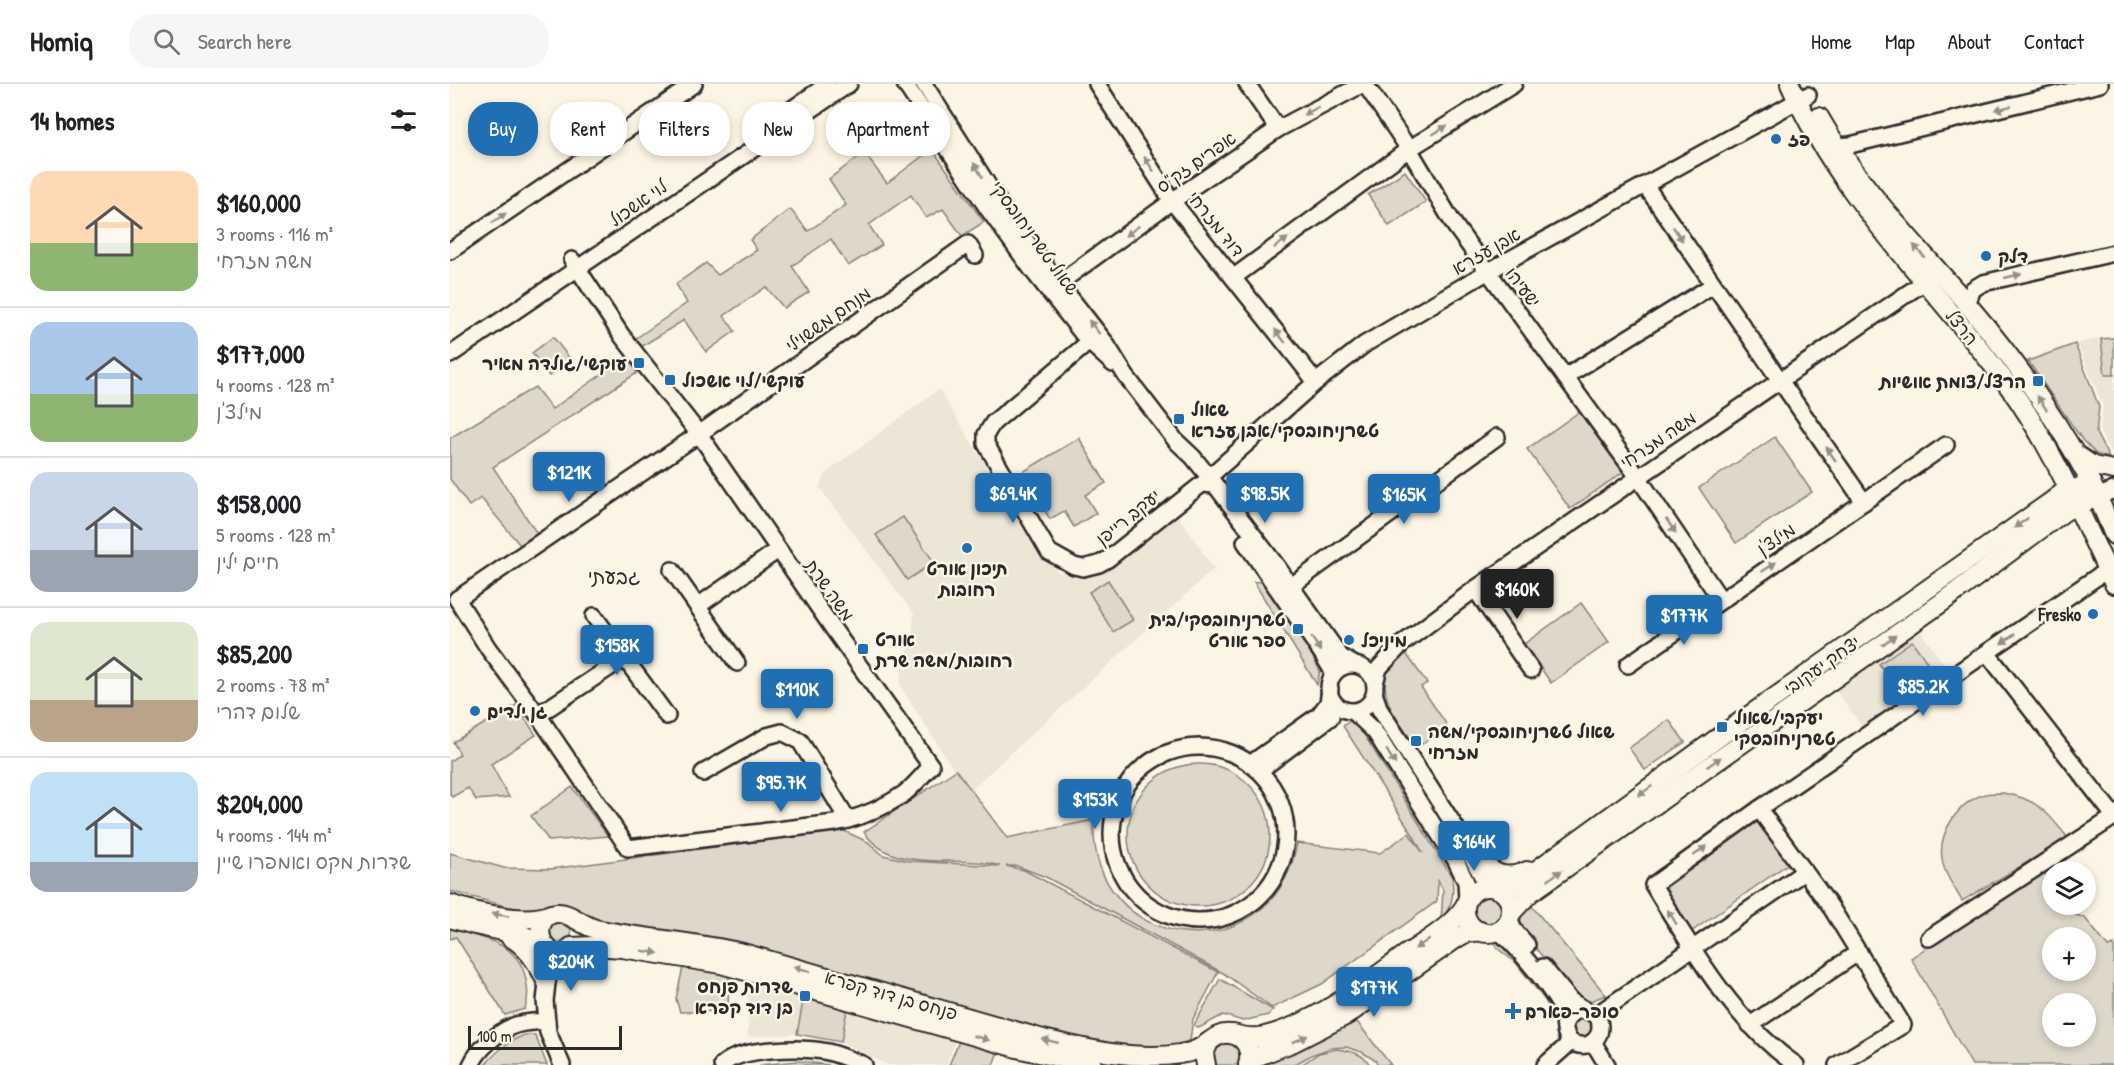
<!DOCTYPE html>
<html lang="en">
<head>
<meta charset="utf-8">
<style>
	body { margin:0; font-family:"Patrick Hand","Playpen Sans Hebrew",sans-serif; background:#f6f6f6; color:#202124; height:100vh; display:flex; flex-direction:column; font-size:22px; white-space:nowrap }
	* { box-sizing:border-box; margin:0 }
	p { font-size:20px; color:#757577 }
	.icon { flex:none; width:33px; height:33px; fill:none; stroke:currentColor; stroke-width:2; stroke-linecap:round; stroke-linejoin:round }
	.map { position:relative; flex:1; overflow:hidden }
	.panel { display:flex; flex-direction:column; background:#fff; width:450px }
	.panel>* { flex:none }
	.banner { position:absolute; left:18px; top:18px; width:570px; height:54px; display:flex; gap:12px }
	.controls { position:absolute; left:1592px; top:777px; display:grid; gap:12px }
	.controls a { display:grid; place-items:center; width:54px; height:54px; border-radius:50%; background:#fff; box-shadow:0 3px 9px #0003; font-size:30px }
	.scale { position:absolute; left:18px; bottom:15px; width:154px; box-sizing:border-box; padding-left:6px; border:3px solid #2b2b2b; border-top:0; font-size:16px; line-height:21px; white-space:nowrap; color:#2b2b2b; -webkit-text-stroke:4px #fcf5e5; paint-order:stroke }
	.price { position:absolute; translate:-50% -51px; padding:0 14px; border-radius:6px; background:#1f6fb2; color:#fff; font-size:20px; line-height:39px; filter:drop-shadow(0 2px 3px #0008) }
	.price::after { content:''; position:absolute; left:50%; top:36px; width:18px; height:14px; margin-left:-9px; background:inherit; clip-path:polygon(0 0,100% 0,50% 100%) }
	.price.current { background:#222; color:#fff }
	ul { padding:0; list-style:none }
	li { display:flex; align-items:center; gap:18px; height:150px; padding:0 30px }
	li+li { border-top:2px solid #e0e0e0 }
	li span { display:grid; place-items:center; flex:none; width:168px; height:120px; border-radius:18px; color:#555 }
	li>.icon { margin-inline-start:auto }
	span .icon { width:72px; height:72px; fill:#fffc; stroke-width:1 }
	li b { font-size:26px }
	h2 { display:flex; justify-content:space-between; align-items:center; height:72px; padding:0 30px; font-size:26px }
	.chip { padding:0 21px; border-radius:24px; background:#fff; box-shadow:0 3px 9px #0003; font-size:21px; line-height:54px }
	.chip.current { background:#1f6fb2; color:#fff }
	header { display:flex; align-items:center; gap:36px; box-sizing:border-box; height:84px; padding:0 30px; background:#fff; border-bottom:2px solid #e0e0e0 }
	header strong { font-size:28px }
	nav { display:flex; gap:33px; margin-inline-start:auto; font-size:21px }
	.search { width:420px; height:54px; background:#f6f6f6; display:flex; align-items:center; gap:15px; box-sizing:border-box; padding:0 21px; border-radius:24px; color:#757577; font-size:22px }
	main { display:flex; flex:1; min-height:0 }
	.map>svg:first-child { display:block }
</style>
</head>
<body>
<header>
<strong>Homiq</strong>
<div class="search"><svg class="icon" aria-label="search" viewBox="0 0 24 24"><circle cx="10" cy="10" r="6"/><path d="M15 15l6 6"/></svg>Search here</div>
<nav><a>Home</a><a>Map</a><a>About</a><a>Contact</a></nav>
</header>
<main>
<section class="panel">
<h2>14 homes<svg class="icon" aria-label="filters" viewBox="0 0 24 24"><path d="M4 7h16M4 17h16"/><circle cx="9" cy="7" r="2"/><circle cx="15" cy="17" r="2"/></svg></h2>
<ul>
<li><span style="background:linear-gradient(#ffd9b3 60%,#8fb573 0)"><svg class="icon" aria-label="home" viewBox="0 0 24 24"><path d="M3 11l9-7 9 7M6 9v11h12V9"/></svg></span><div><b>$160,000</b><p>3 rooms · 116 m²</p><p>משה מזרחי</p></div></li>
<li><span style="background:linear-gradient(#a9c7e8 60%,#8fb573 0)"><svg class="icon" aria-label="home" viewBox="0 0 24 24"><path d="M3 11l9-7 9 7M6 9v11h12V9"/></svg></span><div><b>$177,000</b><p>4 rooms · 128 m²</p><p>מילצ'ן</p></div></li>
<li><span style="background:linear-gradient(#c9d6e8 65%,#9aa5b1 0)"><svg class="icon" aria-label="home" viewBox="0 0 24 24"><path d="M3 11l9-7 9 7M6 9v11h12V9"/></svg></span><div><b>$158,000</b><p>5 rooms · 128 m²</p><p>חיים ילין</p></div></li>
<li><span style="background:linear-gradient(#dfe7d0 65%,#b9a48a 0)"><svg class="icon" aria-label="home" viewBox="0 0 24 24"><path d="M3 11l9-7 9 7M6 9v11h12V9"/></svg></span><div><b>$85,200</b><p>2 rooms · 78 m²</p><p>שלום דהרי</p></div></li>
<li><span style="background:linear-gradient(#bfe0f5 75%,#9aa5b1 0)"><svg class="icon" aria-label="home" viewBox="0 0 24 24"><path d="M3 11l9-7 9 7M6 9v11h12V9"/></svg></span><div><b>$204,000</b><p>4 rooms · 144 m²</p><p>שדרות מקס ואמפרו שיין</p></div></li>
</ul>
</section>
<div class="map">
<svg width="1664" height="981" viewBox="0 0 1664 981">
	<rect width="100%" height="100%" fill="#fcf5e5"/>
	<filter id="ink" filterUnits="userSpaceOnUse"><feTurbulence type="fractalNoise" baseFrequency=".0167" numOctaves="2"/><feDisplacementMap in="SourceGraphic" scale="12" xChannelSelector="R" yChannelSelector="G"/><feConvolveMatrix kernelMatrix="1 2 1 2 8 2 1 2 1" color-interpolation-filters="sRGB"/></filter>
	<g filter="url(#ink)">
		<g fill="#ece6d7">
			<path d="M1664,252V370L1660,368L1650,348L1653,322L1627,259Z"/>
			<path d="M489,305L591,471L609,488L626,494L727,430L764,485L518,708L449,600L463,545L464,530L369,403L377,388Z"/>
			<path d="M1468,544L1496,583L1412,643L1384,604Z"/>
			<path d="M297,891L355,907L347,950L298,953Z"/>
			<path d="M398,921L507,953L496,981H438L391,958Z"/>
		</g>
		<g fill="#ded8ca" stroke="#84827a" stroke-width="1.5" fill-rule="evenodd">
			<path d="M482,65L534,138L512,152L493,125L476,134L461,111L419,141L432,161L398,182L381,155L342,182L359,208L334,224L316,203L274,232L285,247L256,268L234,236L189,264L182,257L237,219L226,200L256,179L268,191L307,166L300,156L340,125L358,147L396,121L379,95L414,69L437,99Z"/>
			<path d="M955,87L976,118L939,142L918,111Z"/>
			<path d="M103,253L121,276L99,292L82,269Z"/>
			<path d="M1664,254V291H1655L1651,255Z"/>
			<path d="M1625,260L1649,323L1646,349L1659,374L1646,370L1633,357L1578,277Z"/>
			<path d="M178,272L187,289L43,383L88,451L70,461L31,414L19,422L0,395V354L85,303L102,325Z"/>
			<path d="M1129,328L1173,388L1120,425L1077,365Z"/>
			<path d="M1325,353L1362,408L1286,459L1249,404Z"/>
			<path d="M629,354L656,399L635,411L646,429L624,443L614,427L600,435L571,389Z"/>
			<path d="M453,433L484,478L457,496L426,451Z"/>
			<path d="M658,496L683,536L663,548L639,508Z"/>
			<path d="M818,496L832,514L870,587L867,601L804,498Z"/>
			<path d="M1131,519L1159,558L1101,599L1074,560Z"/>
			<path d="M1462,557L1477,578L1444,601L1429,580Z"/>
			<path d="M954,567L977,599L971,603L997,641L967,664C948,635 926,616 939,580Z"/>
			<path d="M66,621L86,651L41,680L59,713L26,716L18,704L2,713L0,710V677L10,670L3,658Z"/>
			<path d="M904,634L1002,793C1005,814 1001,821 991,838L993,806L988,797L987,817L872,900L822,924L773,889L596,793L567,782H556L574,786L768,888L743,935L740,956L714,967L677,964L591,948L452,905L262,853L146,837L103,822L71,826L0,807V769L54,784L101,785L392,746L418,758L433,771L459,777L550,782C508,769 444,792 414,748L506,686L557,754L644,736C637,871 823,892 847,759L930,769L959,749L973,769L963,751L893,642Z"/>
			<path d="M1219,636L1235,658L1195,686L1179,664Z"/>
			<circle cx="749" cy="751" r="71"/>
			<path d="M122,703L158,752L99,757L81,732Z"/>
			<path d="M1553,709C1588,715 1597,728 1618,754L1512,817C1505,804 1494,790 1492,775C1488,749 1508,718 1535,710C1540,709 1548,709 1553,709Z"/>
			<path d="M1307,734L1339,779L1241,848L1209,803Z"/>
			<path d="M1593,786L1602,801V820L1613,821L1617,828L1635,834L1658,863L1664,861V981H1522L1461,874ZM1602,854H1635V886H1602ZM1602,920H1635V952H1602Z"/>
			<circle cx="1037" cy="825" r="18"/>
			<path d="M1080,820L1156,911L1140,917H1131L1123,910L1079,856L1071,842V830Z"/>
			<path d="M108,836C118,840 125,844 119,856L112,860L100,857L98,842Z"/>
			<path d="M0,845C29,853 68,858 75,892C78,904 79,913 75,925L55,931L6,853L0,855Z"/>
			<path d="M1051,856L1102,914L1107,931L1106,936L1094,915L1066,879L1047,864L1044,857Z"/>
			<path d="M233,883L279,891L278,927L230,928L226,915Z"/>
			<path d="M770,895L823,926L818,931L793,937L773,931L749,944L744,941Z"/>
			<path d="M355,907L398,921L391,958L347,950Z"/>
			<path d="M1143,933L1145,952L1126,957L1118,939L1121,934Z"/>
			<path d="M907,938L941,981H927L926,977L912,968L896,963L881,964L861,971L844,981H811L843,967L897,939Z"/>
			<path d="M75,951H85L97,981H35C47,967 58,957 75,951Z"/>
			<path d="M510,955L549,965L543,981H499Z"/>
			<path d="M779,956L792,966L791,981H763L762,966Z"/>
			<path d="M887,965C900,967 913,969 920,981H851L869,969Z"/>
			<path d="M348,977L379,981H309Z"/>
		</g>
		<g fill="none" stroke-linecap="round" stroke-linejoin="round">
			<defs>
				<g id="minor">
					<path d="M455,0L538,125L583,187L639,258L663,280"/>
					<path d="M474,0L562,139L655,258L676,292L726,357L743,373L759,393L826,481L891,573L903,580"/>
					<path d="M647,0L722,117L866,298"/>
					<path d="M797,0L828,45"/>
					<path d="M915,0L959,65L1005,142L1188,393L1271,516"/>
					<path d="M315,44L378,0"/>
					<path d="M1386,62L1400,61L1650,0"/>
					<path d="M1195,101L1414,418"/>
					<path d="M0,167L244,0"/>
					<path d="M784,193L959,65L1064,0"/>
					<path d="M608,200L722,117L828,45L913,0"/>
					<path d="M1517,220L1523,205L1533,199L1664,169"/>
					<path d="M639,258L543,339L536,350V360L599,468L624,482L633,484L649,480L658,475L752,400L765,401"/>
					<path d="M0,271L399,0"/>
					<path d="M1115,293L1263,201"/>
					<path d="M759,393L866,298L915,260L1037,188L1358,11"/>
					<path d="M1647,413L1664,406"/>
					<path d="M795,458L871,568L882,586V592"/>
					<path d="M222,486L287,579"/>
					<path d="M841,502L1047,353"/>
					<path d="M1025,505L1081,586"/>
					<path d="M7,515L38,564L88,631L178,764L385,739C409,734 435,723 455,709C464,702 473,691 481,682L384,546L249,350L172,252L122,176"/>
					<path d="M7,515L249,350L518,160L525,171"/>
					<path d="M248,522L328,466"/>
					<path d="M144,532L217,632"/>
					<path d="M1537,569L1664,732"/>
					<circle cx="902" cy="604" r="23"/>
					<path d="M1178,581L1496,361"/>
					<path d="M925,599L929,584L952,560L1025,505L1483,192"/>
					<path d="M925,612L930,626L1006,744L1032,792L1043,803"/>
					<path d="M904,628L925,648L1006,777L1016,798L1017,816"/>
					<path d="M88,631L174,574"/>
					<circle cx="749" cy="750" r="87"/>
					<path d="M800,680L869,631L878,619L880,605"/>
					<path d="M809,687L881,633"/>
					<path d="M253,689L317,652L332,648L350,657L398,736"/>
					<path d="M1309,725L1382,825L1453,941L1387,981"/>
					<path d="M1059,835L1064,846L1077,861"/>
					<path d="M1047,847C1063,856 1104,908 1112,926C1116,936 1112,948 1120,957C1125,961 1131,962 1137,961C1148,956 1152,948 1149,936C1139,922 1123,923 1115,939"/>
					<path d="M1479,854L1664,733"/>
					<path d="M98,864L100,873L95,917L98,948L112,981"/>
					<path d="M1093,883L1121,917L1134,925"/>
					<path d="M1146,931L1354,788"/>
					<path d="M1300,941L1409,868"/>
					<path d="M1143,958L1157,981"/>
					<path d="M21,981C28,965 47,949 63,942C73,938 87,938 97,937"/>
					<path d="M272,981C291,963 353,963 378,968C390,971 402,976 414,981"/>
					<path d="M1095,981L1121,958"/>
					<path d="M1346,981C1283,937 1243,866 1203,801L1309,725L1657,486"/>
				</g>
				<g id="major">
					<path d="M1340,0C1390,115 1484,200 1557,300C1602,361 1631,432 1664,500"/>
					<path d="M1369,33C1409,104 1466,160 1518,221C1563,274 1605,332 1638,393C1648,412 1656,432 1664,451"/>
					<path d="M1628,372L1643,382L1664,386"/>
					<path d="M1021,770C1040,786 1051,799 1077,787"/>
					<circle cx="1038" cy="826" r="23"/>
					<path d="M1047,805L1066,801L1276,648L1602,417L1611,410L1641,399"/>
					<path d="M0,820C26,829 76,841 101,830"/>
					<path d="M1061,829L1080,809L1491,519L1615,427L1647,413"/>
					<path d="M0,834L25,841L75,852L97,863"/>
					<path d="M60,853C78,863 88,879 96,897"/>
					<path d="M96,863C86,851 89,829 108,829C121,829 133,842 146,845C195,855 244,858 293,869L593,955C636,965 685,977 730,970C734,969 739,969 743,967C757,963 765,948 780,950C796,952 802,967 798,981"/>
					<path d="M121,863L144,862L172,864L271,880L567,964L642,981"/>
					<path d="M783,950C794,953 804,955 815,952C865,940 914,901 955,871C976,857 1001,843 1015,822"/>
					<path d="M756,981L754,970L759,958"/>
					<path d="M798,981L808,972L844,958L897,931L1007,854L1016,849L1030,847"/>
				</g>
			</defs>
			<use href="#minor" stroke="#2b2b2b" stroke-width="20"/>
			<use href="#major" stroke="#2b2b2b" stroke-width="22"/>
			<use href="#minor" stroke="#fcf5e5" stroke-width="15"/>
			<use href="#major" stroke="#fcf5e5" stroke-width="18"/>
		</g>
		<defs><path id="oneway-solid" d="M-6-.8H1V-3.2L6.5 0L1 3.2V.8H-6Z" transform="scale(1.5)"/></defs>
		<g fill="#949088">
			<use href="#oneway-solid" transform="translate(1553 24) rotate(166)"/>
			<use href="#oneway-solid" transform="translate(861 27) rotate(152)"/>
			<use href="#oneway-solid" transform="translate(990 46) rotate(-32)"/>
			<use href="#oneway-solid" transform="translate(699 80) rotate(-123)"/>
			<use href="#oneway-solid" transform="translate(528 86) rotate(-122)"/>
			<use href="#oneway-solid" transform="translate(49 134) rotate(-35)"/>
			<use href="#oneway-solid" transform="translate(682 147) rotate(144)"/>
			<use href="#oneway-solid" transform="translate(1228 150) rotate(56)"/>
			<use href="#oneway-solid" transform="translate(831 159) rotate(-36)"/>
			<use href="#oneway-solid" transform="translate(1469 167) rotate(-131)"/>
			<use href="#oneway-solid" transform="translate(1563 192) rotate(-13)"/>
			<use href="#oneway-solid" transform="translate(644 243) rotate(-128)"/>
			<use href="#oneway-solid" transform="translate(830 252) rotate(-128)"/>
			<use href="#oneway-solid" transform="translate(1592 319) rotate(-124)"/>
			<use href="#oneway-solid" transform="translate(1381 370) rotate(-124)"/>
			<use href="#oneway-solid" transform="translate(1571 439) rotate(144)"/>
			<use href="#oneway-solid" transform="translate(1221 442) rotate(56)"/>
			<use href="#oneway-solid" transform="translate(1319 483) rotate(-34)"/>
			<use href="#oneway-solid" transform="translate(1558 555) rotate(146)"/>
			<use href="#oneway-solid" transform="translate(1439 556) rotate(-35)"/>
			<use href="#oneway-solid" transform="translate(866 560) rotate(57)"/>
			<use href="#oneway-solid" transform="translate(941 673) rotate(58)"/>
			<use href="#oneway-solid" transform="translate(1264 678) rotate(-35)"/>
			<use href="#oneway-solid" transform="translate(1195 707) rotate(144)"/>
			<use href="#oneway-solid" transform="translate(1250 767) rotate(-36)"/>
			<use href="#oneway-solid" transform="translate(1105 791) rotate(-35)"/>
			<use href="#oneway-solid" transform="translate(50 831) rotate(-171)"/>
			<use href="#oneway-solid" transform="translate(1222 833) rotate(-122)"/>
			<use href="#oneway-solid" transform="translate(972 860) rotate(145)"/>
			<use href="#oneway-solid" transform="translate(200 868) rotate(9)"/>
			<use href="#oneway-solid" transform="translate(352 885) rotate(-164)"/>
			<use href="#oneway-solid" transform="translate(531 954) rotate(16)"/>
			<use href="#oneway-solid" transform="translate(850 955) rotate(-24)"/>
			<use href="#oneway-solid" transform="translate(600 957) rotate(-167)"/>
		</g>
	</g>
	<g fill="#1f6fb2" stroke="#fcf5e5" stroke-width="2">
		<circle cx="1326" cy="55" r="6"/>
		<circle cx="1536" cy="172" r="6"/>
		<rect x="183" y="273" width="12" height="12" rx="3"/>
		<rect x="214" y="290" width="12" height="12" rx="3"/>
		<rect x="1582" y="291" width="12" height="12" rx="3"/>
		<rect x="723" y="329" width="12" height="12" rx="3"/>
		<circle cx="517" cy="464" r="6"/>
		<circle cx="1643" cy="530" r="6"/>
		<rect x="842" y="539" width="12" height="12" rx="3"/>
		<circle cx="899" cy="556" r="6"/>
		<rect x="407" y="559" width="12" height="12" rx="3"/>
		<circle cx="25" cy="627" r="6"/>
		<rect x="1266" y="637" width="12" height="12" rx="3"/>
		<rect x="960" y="651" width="12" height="12" rx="3"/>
		<rect x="349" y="906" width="12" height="12" rx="3"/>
		<path d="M1060 918h6v6h6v6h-6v6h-6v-6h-6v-6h6z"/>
	</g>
	<g text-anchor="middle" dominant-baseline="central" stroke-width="5" stroke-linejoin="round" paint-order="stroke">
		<g font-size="18" font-weight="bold" fill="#2b2b2b" stroke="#fcf5e5" text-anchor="start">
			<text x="1338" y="55">פז</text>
			<text x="1548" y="172">דלק</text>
			<text x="177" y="279" text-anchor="end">עוקשי/גולדה מאיר</text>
			<text x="232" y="296">עוקשי/לוי אשכול</text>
			<text x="1576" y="297" text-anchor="end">הרצל/צומת אושיות</text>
			<text x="741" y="325">שאול<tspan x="741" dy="21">טשרניחובסקי/אבן עזרא</tspan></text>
			<text x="517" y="484" text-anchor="middle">תיכון אורט<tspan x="517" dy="21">רחובות</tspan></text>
			<text x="1631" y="530" text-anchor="end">Fresko</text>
			<text x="836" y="535" text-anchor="end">טשרניחובסקי/בית<tspan x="836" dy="21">ספר אורט</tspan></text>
			<text x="425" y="555">אורט<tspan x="425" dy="21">רחובות/משה שרת</tspan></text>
			<text x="911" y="556">מיניכל</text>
			<text x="37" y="627">גן ילדים</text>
			<text x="1284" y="633">יעקבי/שאול<tspan x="1284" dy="21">טשרניחובסקי</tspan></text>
			<text x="978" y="647">שאול טשרניחובסקי/משה<tspan x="978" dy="21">מזרחי</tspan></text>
			<text x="343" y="902" text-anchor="end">שדרות פנחס<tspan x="343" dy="21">בן דוד קפרא</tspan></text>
			<text x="1075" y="927">סופר-פארם</text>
		</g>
		<g font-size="18" fill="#2b2b2b" stroke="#fcf5e5">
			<text transform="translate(746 78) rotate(-35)">אפרים זק"ס</text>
			<text transform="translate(188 119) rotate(-35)">לוי אשכול</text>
			<text transform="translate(766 140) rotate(51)">דוד מזרחי</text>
			<text transform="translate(585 154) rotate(54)">שאול טשרניחובסקי</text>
			<text transform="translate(1036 167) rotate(-30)">אבן עזרא</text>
			<text transform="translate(1073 203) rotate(53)">ישעיהו</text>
			<text transform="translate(378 235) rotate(-35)">מנחם מששוילי</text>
			<text transform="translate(1512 243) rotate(51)">הרצל</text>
			<text transform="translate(1208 356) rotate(-34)">משה מזרחי</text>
			<text transform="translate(678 433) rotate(-39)">יעקב רייפן</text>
			<text transform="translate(1326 455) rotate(-34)">מילצ'ן</text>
			<text transform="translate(380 506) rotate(55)">משה שרת</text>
			<text transform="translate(1372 581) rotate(-35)">יצחק יעקובי</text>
			<text transform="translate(441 911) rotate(16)">פנחס בן דוד קפרא</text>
		</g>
		<g font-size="20" fill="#2b2b2b" stroke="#fcf5e5">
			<text x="164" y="492">גבעתי</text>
		</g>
	</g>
</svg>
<div class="controls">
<a><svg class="icon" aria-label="layers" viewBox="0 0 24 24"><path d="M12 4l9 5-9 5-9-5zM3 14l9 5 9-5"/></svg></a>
<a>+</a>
<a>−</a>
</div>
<div class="scale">100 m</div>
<b class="price" style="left:119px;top:419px">$121K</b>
<b class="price" style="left:563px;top:440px">$69.4K</b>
<b class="price" style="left:815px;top:440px">$98.5K</b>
<b class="price" style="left:954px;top:441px">$165K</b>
<b class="price current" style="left:1067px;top:536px">$160K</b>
<b class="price" style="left:1234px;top:562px">$177K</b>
<b class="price" style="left:167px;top:592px">$158K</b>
<b class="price" style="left:1473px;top:633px">$85.2K</b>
<b class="price" style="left:347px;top:636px">$110K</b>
<b class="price" style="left:331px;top:729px">$95.7K</b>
<b class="price" style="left:645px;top:746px">$153K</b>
<b class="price" style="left:1024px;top:788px">$164K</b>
<b class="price" style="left:121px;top:908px">$204K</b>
<b class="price" style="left:924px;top:934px">$177K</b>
<div class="banner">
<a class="chip current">Buy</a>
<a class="chip">Rent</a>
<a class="chip">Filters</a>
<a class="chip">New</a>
<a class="chip">Apartment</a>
</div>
</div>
</main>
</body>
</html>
